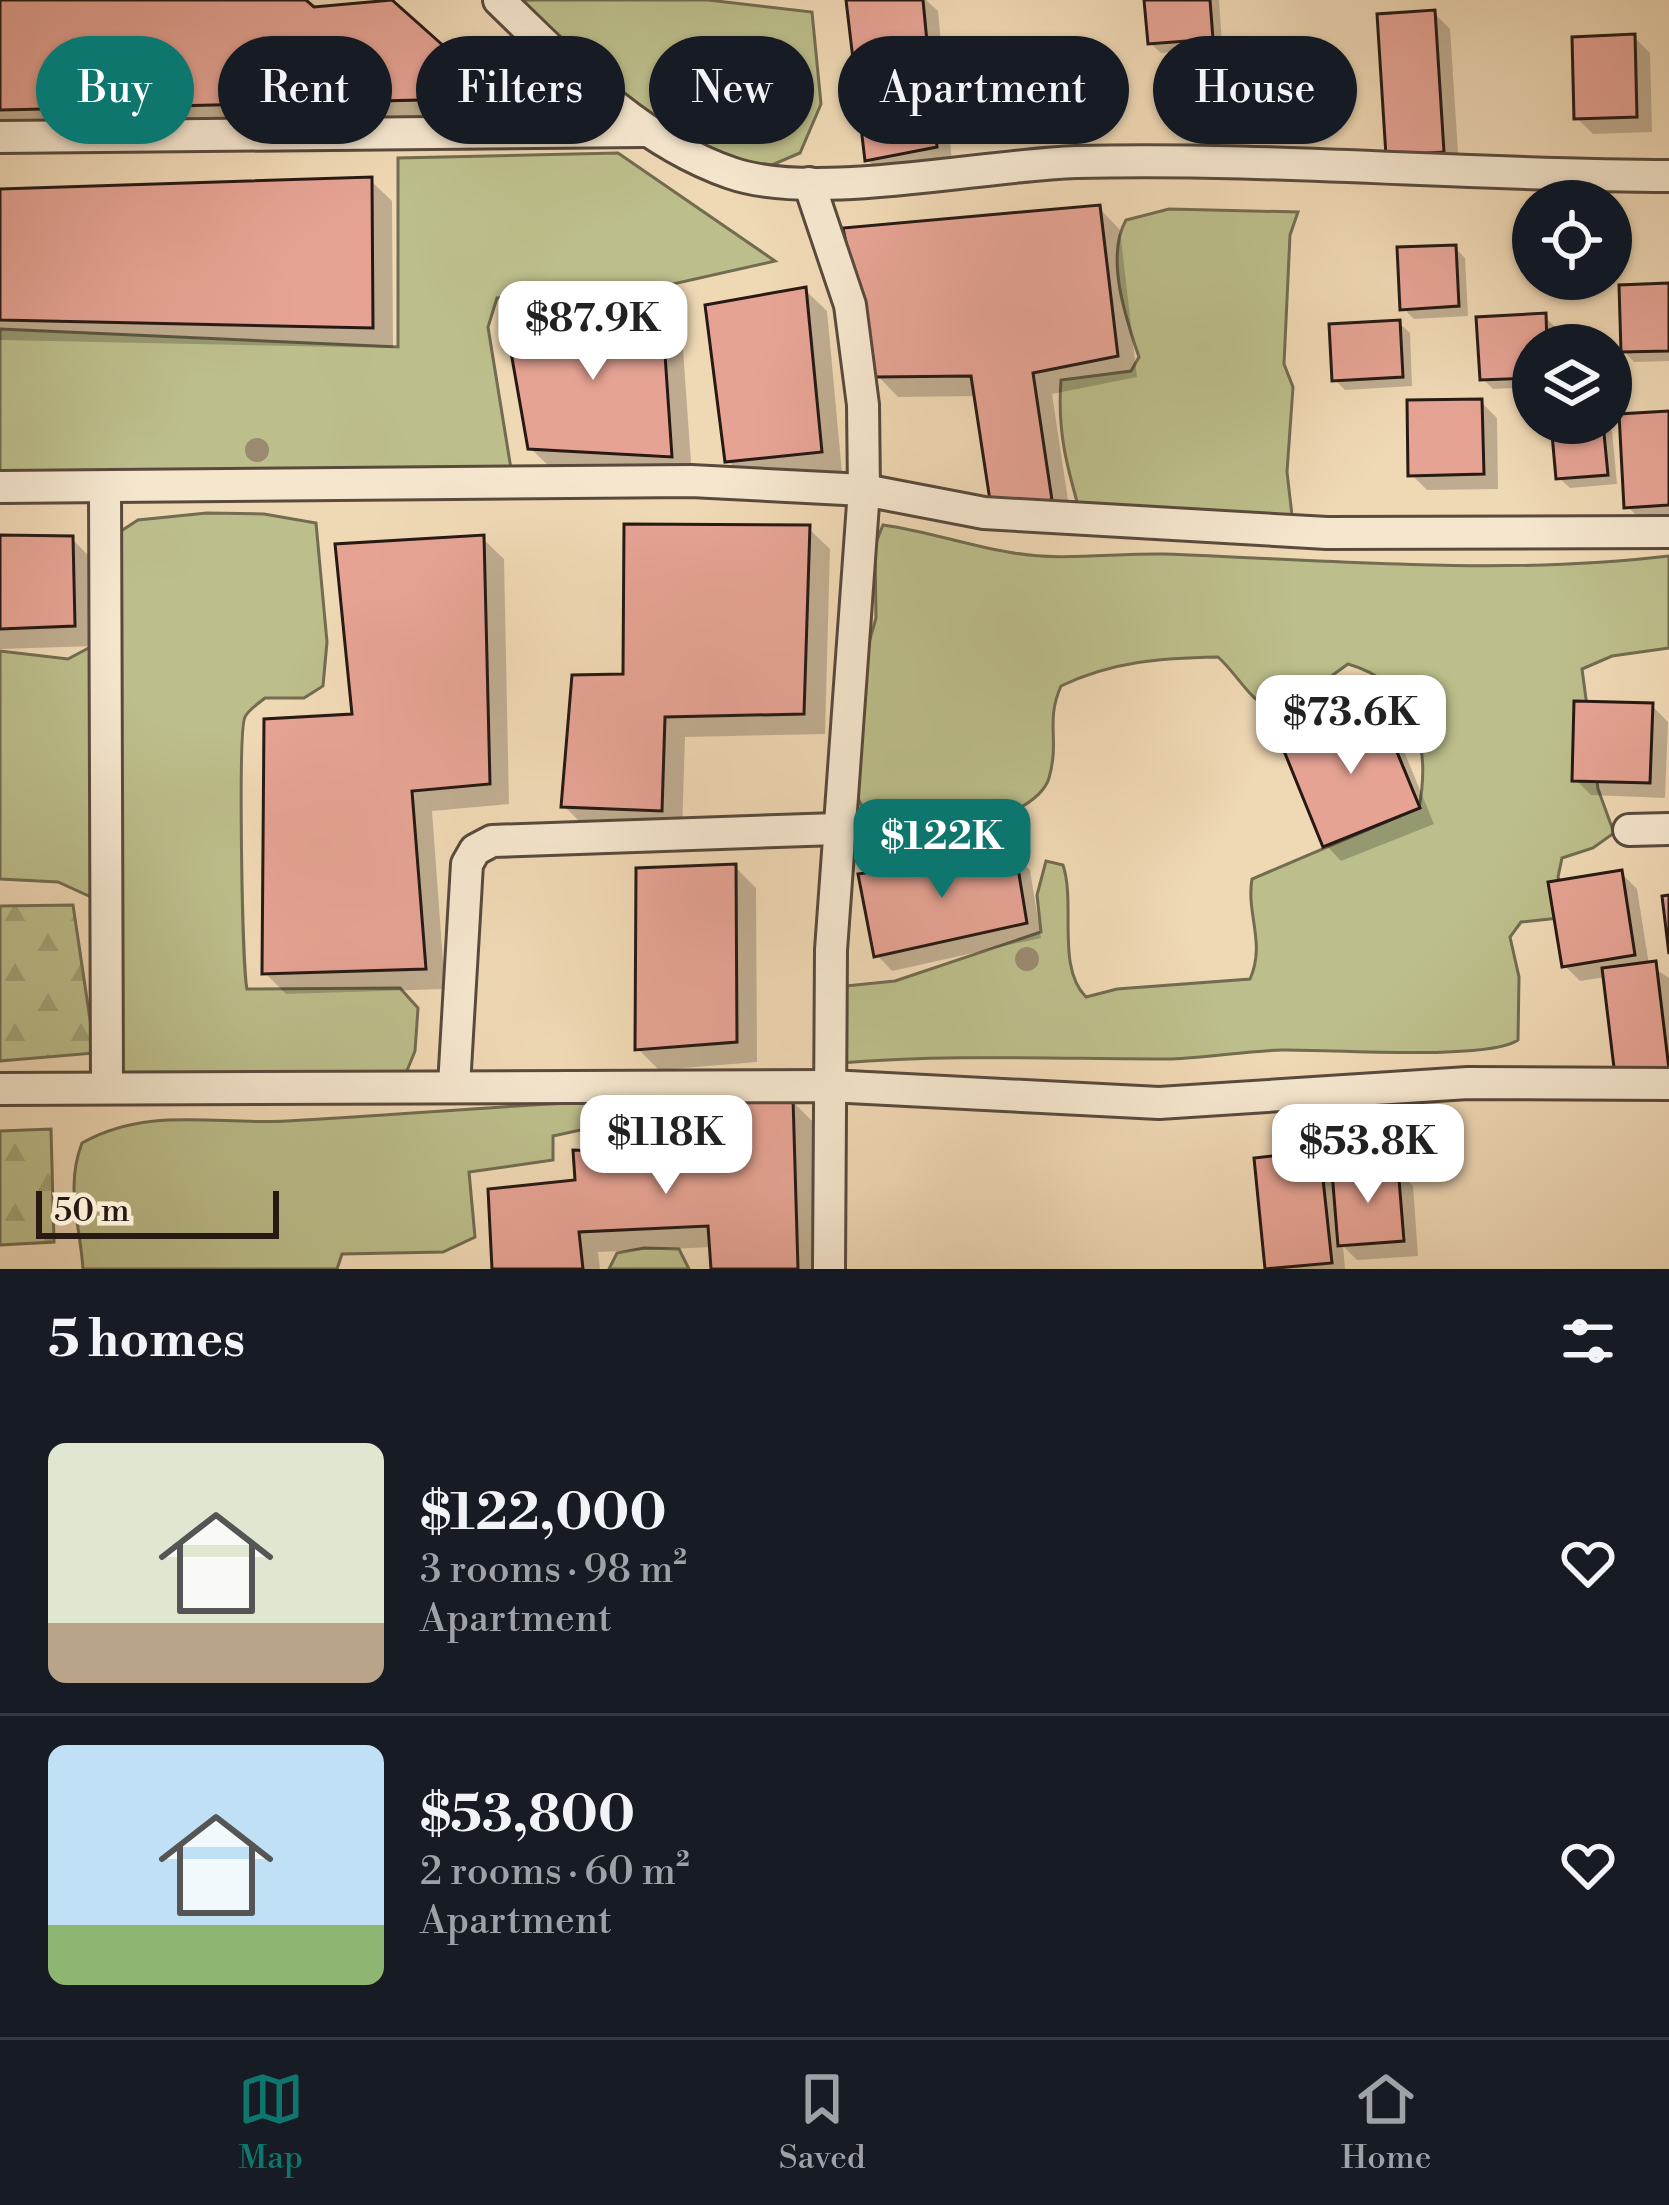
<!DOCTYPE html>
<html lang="en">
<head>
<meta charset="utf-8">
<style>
	body { margin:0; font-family:"Libre Bodoni",serif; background:#242831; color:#f1f3f6; height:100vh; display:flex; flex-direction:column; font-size:45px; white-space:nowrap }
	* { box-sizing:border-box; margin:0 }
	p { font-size:39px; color:#9ea1a6 }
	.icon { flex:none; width:66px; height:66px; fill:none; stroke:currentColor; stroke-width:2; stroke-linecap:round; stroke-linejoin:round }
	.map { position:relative; height:1269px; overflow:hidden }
	.details { display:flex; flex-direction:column; background:#171b24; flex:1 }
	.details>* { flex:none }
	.guide { position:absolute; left:36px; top:36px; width:1599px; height:108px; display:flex; gap:24px }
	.fabs { position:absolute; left:1512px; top:180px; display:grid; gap:24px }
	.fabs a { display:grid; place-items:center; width:120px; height:120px; border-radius:50%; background:#171b24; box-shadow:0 3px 9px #0004; font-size:60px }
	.scale { position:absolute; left:36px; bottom:30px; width:243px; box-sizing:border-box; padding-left:12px; border:6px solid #271a14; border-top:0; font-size:33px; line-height:42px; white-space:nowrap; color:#271a14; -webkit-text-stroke:9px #f5e6ce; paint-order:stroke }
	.price { position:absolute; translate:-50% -102px; padding:0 27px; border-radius:24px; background:#fff; color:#222; font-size:39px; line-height:78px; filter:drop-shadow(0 3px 6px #0008) }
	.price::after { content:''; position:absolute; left:50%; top:72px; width:36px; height:27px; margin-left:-18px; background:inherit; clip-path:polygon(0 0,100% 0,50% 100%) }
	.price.on { background:#0f766e; color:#fff }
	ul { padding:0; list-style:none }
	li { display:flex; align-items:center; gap:36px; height:300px; padding:0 48px }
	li+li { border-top:3px solid #363941 }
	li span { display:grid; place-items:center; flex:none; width:336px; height:240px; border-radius:18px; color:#555 }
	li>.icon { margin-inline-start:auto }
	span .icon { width:144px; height:144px; fill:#fffc; stroke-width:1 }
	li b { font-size:51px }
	h2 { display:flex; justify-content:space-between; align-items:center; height:144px; padding:0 48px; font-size:51px }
	.tag { padding:0 42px; border-radius:54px; background:#171b24; box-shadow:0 3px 9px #0004; font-size:42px; line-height:108px }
	.tag.on { background:#0f766e; color:#fff }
	.menu { display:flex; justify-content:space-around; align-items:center; height:168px; border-top:3px solid #363941; background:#171b24; font-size:33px; color:#9ea1a6 }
	.menu a { display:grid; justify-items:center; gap:6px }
	.menu .on { color:#0f766e }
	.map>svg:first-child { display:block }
</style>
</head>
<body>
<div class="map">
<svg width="1669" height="1269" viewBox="0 0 1669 1269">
	<defs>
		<pattern id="forest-firs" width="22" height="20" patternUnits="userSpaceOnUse" patternTransform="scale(3)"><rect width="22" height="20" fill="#bcbe8b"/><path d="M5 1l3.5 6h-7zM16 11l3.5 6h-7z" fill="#a2a377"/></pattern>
	</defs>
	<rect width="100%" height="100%" fill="#efd8b4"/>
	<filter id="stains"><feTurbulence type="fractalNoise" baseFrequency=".00167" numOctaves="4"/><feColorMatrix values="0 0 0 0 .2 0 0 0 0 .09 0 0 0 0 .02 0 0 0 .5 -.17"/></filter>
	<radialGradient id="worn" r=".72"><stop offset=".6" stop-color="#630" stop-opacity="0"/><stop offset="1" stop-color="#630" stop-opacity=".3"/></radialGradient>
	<g fill="#bcbe8b" stroke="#726c50" stroke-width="3">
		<path d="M502,0H708L812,12L821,104L800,153L753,173L698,156Z"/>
		<path d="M618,153L775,261L642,291L497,298L488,327L512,475L0,476V329L398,347V158Z"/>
		<path d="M1169,209L1298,212L1290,235L1284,364L1293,387L1287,472L1293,524L1081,516C1067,467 1057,432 1061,380L1131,371L1139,357C1126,319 1105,257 1126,220Z"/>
		<path d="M207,513L264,514L316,523L327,642L323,686L304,698H265C259,703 248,710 245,717C238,729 242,966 247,989L400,988L418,1008L415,1051L406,1073L129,1081L106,1051L93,898L58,882L0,879V651L68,659L98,643L90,551L138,520Z"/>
		<path d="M883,525C926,531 966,545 1008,552C1061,562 1111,553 1164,554C1330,560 1502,576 1669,556V648L1612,656L1582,669L1598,789L1614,833L1593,848L1562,858L1558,877L1569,917L1521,922L1510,937L1519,977L1518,1040C1488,1061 1327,1049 1281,1050C1244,1051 1207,1058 1171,1059C1060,1059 951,1054 840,1063L835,987L895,981L1041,932L1037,895L1046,861L1063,865C1076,904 1056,967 1086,997L1117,989L1250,979C1266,943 1246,914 1252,879L1419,808C1431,745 1415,683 1348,664L1304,696L1270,709C1247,697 1238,675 1218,657C1162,658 1113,661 1061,686C1045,722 1060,739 1049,778C1037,818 934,839 896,846L875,834L854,790L862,667L876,618L875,545Z"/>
		<path d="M680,1099L684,1116L668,1135L585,1129L553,1136V1160L469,1172L475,1237L443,1252L342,1254L337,1269H83C80,1223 65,1187 82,1143C148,1106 215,1125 287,1121C419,1114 549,1101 680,1099Z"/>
		<path d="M644,1248L679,1249L689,1269H609L617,1253Z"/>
	</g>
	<g fill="url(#forest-firs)" stroke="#726c50" stroke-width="3">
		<path d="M73,905L95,1053L0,1061V906Z"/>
		<path d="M51,1129L54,1242L0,1245V1131Z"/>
	</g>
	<g fill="#0003">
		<path d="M0,0H301L313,10L388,0L518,118L0,130Z"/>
		<path d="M849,0H926L938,11L952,163L884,176L868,160Z"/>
		<path d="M1147,0H1219L1222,44L1287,43L1303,59L1305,125L1241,126L1225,110L1224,48L1161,53L1150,43Z"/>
		<path d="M1434,13L1450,29L1459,167L1405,171Z"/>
		<path d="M1634,37L1650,53L1652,132L1593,134L1577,118Z"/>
		<path d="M370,180L392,201L393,348L0,340V192Z"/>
		<path d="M1099,208L1120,230L1137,377L1052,394L1071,520L1015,527L977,396L898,397L877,375Z"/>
		<path d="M1455,248L1465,258L1468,316L1414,319L1403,308Z"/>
		<path d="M1669,286V361L1634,362L1624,351Z"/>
		<path d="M805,290L827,311L842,473L749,482L727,460Z"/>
		<path d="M661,314L682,335L692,477L552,469L530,448Z"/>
		<path d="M1544,316L1555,327L1556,345H1533V387L1493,389L1483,379Z"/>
		<path d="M1399,323L1410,333L1412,386L1345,390L1335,380Z"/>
		<path d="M1481,402L1497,418L1498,489L1427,490L1411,474Z"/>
		<path d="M1669,414V521L1643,522L1627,506Z"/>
		<path d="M1579,423H1604L1612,431L1617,484L1570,488L1559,478Z"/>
		<path d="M808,528L830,549L825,734L685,737L682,831L585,827L564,806L626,677Z"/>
		<path d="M0,538L72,539L93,560L95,646L0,649Z"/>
		<path d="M482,538L504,559L509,804L432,811L445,989L286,994L265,973L355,717Z"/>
		<path d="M1652,706L1668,722L1665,798L1591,795L1575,779Z"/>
		<path d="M1378,711L1394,727L1434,824L1341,861L1326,845Z"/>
		<path d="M1014,854L1030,870L1041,938L892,971L877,955Z"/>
		<path d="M735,867L756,888L757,1062L659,1070L638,1049Z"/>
		<path d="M1621,873L1637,889L1649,965L1669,978V1086L1606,977L1580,981L1564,965Z"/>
		<path d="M792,1101L813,1122L818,1269H714L713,1247L598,1252L600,1269H495L578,1182L719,1159Z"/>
		<path d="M1319,1154L1336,1174L1397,1170L1413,1186L1418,1256L1357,1260L1343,1246L1345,1269H1268L1257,1160Z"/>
	</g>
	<g fill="#e6a394" stroke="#271a14" stroke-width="3">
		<path d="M0,0H306L314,7L392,0L502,98L0,110Z"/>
		<path d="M846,0H923L937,147L865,161Z"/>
		<path d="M1144,0H1210L1213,39L1148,44Z"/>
		<path d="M1435,10L1444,152L1386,156L1377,14Z"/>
		<path d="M1635,34L1637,117L1574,119L1572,37Z"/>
		<path d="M1289,40L1290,110L1222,112L1220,41Z"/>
		<path d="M372,177L373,328L0,320V189Z"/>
		<path d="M1100,205L1118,356L1033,373L1052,500L991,507L971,376L874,377L843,228Z"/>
		<path d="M1456,245L1459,306L1400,310L1397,247Z"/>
		<path d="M1669,283V351L1621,352L1619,285Z"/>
		<path d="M806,287L822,452L725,462L705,305Z"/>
		<path d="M662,311L672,457L528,449L505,318Z"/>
		<path d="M1546,313L1547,345H1533V378L1480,380L1476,317Z"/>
		<path d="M1400,320L1403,377L1332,381L1329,324Z"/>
		<path d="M1482,399L1484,474L1408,476L1407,400Z"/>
		<path d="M1669,411V505L1624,508L1619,414Z"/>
		<path d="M1551,423H1603L1608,475L1556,479Z"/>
		<path d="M624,524L810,525L804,714L665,717L662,811L561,807L572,675L623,674Z"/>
		<path d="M0,535L73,536L75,626L0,629Z"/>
		<path d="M484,535L490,784L412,791L426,969L262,974L264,719L352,714L335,544Z"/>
		<path d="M1574,701L1653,703L1650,783L1572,781Z"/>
		<path d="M1379,708L1420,808L1323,847L1282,746Z"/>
		<path d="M1015,850L1027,923L874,957L858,874Z"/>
		<path d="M736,864L737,1042L635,1050L636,868Z"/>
		<path d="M1622,870L1635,955L1562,967L1548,882Z"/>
		<path d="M1669,895V954L1662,896Z"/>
		<path d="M1656,961L1669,1069L1615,1076L1602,968Z"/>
		<path d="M793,1098L798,1269H711L708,1226L579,1232L583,1269H492L488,1189L575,1180L573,1150L716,1155L712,1104Z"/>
		<path d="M1320,1151L1332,1263L1265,1269L1254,1158Z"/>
		<path d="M1398,1167L1404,1241L1338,1246L1332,1172Z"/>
	</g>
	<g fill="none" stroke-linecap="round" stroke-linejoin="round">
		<defs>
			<g id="street">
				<path d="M499,0C566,65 640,142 731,173C815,202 982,165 1076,162C1274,157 1471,176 1669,176"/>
				<path d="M0,137L645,131"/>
				<path d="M809,183L850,305L863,405L864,490L831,950L829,1269"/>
				<path d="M0,487L691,481L864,490L984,513L1327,533L1669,532"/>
				<path d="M105,487L107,1085"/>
				<path d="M1629,830L1669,829"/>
				<path d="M454,1086L467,864L475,850L492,841L837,829"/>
				<path d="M0,1089L829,1086L1159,1103L1468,1083L1669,1084"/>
			</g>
		</defs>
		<use href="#street" stroke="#594a3c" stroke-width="36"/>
		<use href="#street" stroke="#f5e6ce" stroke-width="30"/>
	</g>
	<g fill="#9a8a70">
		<circle cx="257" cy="450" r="12"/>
		<circle cx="1027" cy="959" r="12"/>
	</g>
	<rect width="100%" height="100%" filter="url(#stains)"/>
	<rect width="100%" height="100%" fill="url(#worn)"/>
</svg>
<div class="fabs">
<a><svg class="icon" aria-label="locate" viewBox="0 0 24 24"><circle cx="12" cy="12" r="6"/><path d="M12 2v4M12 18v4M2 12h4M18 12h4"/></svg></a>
<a><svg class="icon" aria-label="layers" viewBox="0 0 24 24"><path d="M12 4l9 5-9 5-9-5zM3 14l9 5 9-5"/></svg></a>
</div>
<div class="scale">50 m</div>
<b class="price" style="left:593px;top:383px">$87.9K</b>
<b class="price" style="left:1351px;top:777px">$73.6K</b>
<b class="price on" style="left:942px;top:901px">$122K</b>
<b class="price" style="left:666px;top:1197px">$118K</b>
<b class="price" style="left:1368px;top:1206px">$53.8K</b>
<div class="guide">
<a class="tag on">Buy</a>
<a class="tag">Rent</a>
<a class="tag">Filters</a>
<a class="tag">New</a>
<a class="tag">Apartment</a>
<a class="tag">House</a>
</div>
</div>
<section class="details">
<h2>5 homes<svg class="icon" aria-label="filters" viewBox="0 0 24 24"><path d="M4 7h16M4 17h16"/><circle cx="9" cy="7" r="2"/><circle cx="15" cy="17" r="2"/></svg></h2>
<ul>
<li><span style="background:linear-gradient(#dfe7d0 75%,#b9a48a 0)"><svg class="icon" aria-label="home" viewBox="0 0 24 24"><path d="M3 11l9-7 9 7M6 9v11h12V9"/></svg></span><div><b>$122,000</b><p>3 rooms · 98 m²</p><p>Apartment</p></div><svg class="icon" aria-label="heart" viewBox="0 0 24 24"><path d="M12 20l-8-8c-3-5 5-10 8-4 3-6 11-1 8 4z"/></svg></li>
<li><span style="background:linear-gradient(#bfe0f5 75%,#8fb573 0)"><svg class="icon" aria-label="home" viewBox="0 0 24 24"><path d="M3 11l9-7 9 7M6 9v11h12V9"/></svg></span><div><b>$53,800</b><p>2 rooms · 60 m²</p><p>Apartment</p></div><svg class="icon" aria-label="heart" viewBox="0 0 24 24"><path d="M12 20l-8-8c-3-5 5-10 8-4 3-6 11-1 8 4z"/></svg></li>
</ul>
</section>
<nav class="menu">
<a class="on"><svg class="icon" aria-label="map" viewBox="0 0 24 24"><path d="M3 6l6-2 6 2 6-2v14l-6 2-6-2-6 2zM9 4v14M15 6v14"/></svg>Map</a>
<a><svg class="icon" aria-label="saved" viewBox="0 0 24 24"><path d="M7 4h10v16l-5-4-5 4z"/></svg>Saved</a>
<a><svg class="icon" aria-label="home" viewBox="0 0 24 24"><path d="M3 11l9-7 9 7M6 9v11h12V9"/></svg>Home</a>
</nav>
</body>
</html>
